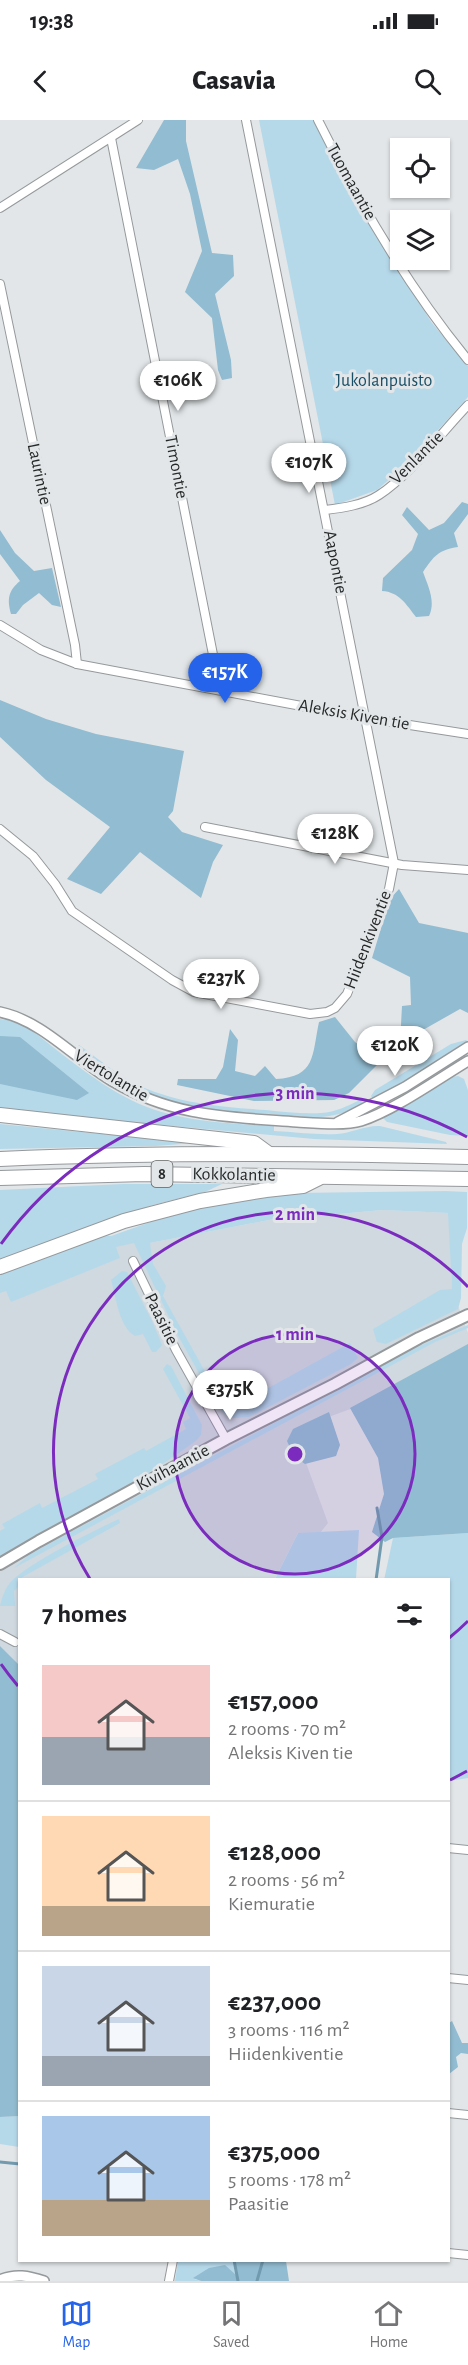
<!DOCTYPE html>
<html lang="en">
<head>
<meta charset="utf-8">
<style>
	body { margin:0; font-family:"Alegreya Sans",sans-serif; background:#f6f6f6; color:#202124; height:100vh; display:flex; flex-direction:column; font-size:22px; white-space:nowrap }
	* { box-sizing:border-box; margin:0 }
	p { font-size:20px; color:#757577 }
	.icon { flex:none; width:33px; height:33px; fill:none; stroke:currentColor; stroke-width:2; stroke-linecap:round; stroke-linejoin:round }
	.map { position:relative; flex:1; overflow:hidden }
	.side { position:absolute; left:18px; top:1458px; width:432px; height:684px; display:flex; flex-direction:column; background:#fff; border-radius:0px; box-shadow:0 2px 4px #0004 }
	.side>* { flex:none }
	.buttons { position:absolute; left:390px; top:18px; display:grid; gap:12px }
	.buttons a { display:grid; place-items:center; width:60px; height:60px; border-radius:0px; background:#fff; box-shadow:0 2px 4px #0004; font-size:30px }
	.price { position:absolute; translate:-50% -51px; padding:0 14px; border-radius:21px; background:#fff; color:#222; font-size:20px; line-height:39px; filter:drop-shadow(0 2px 3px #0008) }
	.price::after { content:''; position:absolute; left:50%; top:36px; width:18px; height:14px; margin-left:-9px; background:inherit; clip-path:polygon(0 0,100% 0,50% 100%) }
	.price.on { background:#2563eb; color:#fff }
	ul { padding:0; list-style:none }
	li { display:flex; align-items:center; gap:18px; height:150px; padding:0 24px }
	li+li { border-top:2px solid #e0e0e0 }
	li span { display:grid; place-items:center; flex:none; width:168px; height:120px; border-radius:0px; color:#555 }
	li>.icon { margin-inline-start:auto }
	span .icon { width:72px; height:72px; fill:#fffc; stroke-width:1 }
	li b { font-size:26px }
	h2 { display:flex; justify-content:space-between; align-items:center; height:72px; padding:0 24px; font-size:26px }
	.status { display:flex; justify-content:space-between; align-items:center; height:42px; padding:0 30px; background:#fff; direction:ltr }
	.status svg { height:16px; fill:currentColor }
	header { display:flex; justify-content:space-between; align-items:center; height:78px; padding:0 24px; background:#fff; font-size:27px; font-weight:800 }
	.menu { display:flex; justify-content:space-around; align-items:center; height:84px; border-top:2px solid #e0e0e0; background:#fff; font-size:16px; color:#757577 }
	.menu a { display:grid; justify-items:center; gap:3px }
	.menu .on { color:#2563eb }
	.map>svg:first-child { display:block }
</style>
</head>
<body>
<div class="status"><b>19:38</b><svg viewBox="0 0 49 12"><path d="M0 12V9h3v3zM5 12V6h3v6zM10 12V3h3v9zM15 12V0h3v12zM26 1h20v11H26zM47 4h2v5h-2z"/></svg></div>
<header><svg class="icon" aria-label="back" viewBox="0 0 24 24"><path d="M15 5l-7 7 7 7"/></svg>Casavia<svg class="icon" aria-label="search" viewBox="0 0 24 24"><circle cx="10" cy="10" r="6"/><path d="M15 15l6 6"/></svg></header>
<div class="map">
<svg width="468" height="2161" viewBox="0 0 468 2161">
	<rect width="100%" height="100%" fill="#e2e6e8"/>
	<path fill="#cfd9df" d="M383,1090L449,1093L452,1169L468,1213V1226L353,1288L294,1310L328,1403L320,1413H298L275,1459L20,1460L19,1546L0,1526V1164L129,1117L150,1123L300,1094L306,1097Z"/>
	<g fill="#b6d9ea">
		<path d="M259,0H316L363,95L432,203L468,246V277L407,344L377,370L335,385Z"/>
		<path d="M0,899L13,901L26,906C59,931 93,961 131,980C175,1002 225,1003 274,1006V1011C295,1012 316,1015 337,1014C351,1013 366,1005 380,1006L446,1022L447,1024L314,1019L0,990Z"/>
		<path d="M466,920L468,922C436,941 406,963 374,981L371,976L375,970L451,924Z"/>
		<path d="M79,925C99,939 118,956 140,966C181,984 222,987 266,990C284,992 303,994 321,993C336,992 347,986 360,980L366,985C353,991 337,995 322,997C306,999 288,995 272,994C235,992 198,991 163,979C131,969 103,948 76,929Z"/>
		<path d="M458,956L464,959L468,970V1016L450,1015L387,1002L381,996L450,957Z"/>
		<path d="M0,1004L194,1023L156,1026L0,1029Z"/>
		<path d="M122,1064H222L205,1072L153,1085L0,1142V1070Z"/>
		<path d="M446,1071L467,1072V1108L462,1124L461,1178L458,1189L386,1224L377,1222L373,1209L440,1170L452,1169L448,1093L383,1090L306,1097L300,1094L150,1123L153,1144L166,1166L163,1176L227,1291L350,1223L358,1238L351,1244L249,1297L233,1298L225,1294L215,1282L176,1212L134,1123L116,1127L120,1138L11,1182L6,1171L0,1173V1154L100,1115L111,1116L187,1089L293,1073Z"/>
		<path d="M122,1151L127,1152L153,1203L162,1225L156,1232H152L143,1214L135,1216C119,1207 116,1177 111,1160Z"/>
		<path d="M468,1205V1208L435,1222L14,1448L30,1434L410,1230Z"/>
		<path d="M167,1244L171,1246L202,1305L201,1315L197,1320C136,1366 65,1397 0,1437V1411L5,1408L2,1404L40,1383L42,1388L98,1359L95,1354L144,1328L146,1331L186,1309L183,1302L190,1298L163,1249Z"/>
		<path d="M119,1399L120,1403L19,1459V1466L14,1471L15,1486H0C2,1478 4,1471 9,1464C24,1445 95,1410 119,1399Z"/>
		<path d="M359,1410L356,1459H275L298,1413Z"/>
		<path d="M468,1413V1658L449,1661L448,1460H384L393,1418Z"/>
		<path d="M19,1996V2027L0,2024V1997Z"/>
		<path d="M178,2141H233L236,2156L194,2159L201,2161H175Z"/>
	</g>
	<g fill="#92bcd1">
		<path d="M164,0H186V21L212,133L233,135L234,156L215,174L231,240L232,258L222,260L218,250L212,198L185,172L202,131L190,74L178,39L154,50L136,48Z"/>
		<path d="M462,382L468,384V394L454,413L458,427C438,430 434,436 423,452C428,466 436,481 429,496L416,497C406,484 399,472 382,471L383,458L412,430L418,414L402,395L407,387L429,410L444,403Z"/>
		<path d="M0,410L15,433L34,451L52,448L61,487L52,485L39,473L23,485L16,494H11C7,479 8,471 20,461L0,434Z"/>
		<path d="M0,580L46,599L96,614L184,631L173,691L168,697L182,712L223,725L213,742L201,778L140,732L101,774L67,759L110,707L46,660L0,617Z"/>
		<path d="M399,769L419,803L468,813V893L460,889L400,923L402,886L411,885L410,857L372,838L390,779Z"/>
		<path d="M335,897L355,922L381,941L349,973L334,980L254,981L177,965L178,959H216L223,947L230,909L238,920L235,951L255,956L265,946L276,959C316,957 312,935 319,902Z"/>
		<path d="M0,916L20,917L89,973L77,980L0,964Z"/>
		<path d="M468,1224V1413L393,1418L385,1422L372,1412L384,1374L378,1338L350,1288Z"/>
		<path d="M329,1292L340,1325L336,1336L305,1344L294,1336L287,1321L293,1309Z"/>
		<path d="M0,1526L20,1546V1996L0,1997Z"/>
		<path d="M452,1901L462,1923H468V1934L461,1933L456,1937L458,1947L449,1954V1903Z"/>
		<path d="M286,2141L289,2161H201L193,2158L209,2148L225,2145L236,2155L233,2141Z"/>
	</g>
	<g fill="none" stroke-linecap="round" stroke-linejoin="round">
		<g stroke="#719aaf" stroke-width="3">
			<path d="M376,1460L382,1417L377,1388"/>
			<path d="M0,2042L20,2044"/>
			<path d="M234,2140L238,2161"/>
			<path d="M257,2161L263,2140"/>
		</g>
		<defs>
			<g id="minor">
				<path d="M318,0C360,85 408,167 468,240"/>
				<path d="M111,18L220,570"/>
				<path d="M0,88L138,0"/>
				<path d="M0,164L75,525L77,544"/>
				<path d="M325,390C342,388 364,385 379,375C410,355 442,312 468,285"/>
				<path d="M0,505L41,530L77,544L371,599L468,614"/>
				<path d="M205,707L402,745L468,750"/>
				<path d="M0,709L33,736L55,764L72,791L172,860L194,872L310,894L327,892L335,888L347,874L389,769L394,743L246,0"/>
				<path d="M133,1141L176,1230L226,1319"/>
				<path d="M0,1514L15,1522"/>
				<path d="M448,1728L468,1730"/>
				<path d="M448,1858L468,1860"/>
				<path d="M448,1993L468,1995"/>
				<path d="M448,2133L468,2135"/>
				<path d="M169,2161L173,2140"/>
			</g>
			<g id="tertiary">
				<path d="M0,892C43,901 75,939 112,961C173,997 228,997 297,1002C314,1003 345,1006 361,1001C393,991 438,959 468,941"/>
				<path d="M338,1002L405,967L468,927"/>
				<path d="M0,2160C15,2153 29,2156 44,2161"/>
			</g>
			<path id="secondary" d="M0,1444L39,1421L226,1319L335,1264L419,1218L468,1195"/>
			<g id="trunk">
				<path d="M0,995L254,1023L269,1034"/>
				<path d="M0,1039C156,1032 312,1033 468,1037"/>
				<path d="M0,1058L144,1054L468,1059"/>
				<path d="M0,1147L124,1101L200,1081L266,1070L303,1066L319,1058"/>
			</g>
		</defs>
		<use href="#minor" stroke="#95999b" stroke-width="10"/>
		<use href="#tertiary" stroke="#95999b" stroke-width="12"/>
		<use href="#secondary" stroke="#95999b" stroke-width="14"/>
		<use href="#trunk" stroke="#95999b" stroke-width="16"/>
		<use href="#minor" stroke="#fff" stroke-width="8"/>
		<use href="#tertiary" stroke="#fff" stroke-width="9"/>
		<use href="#secondary" stroke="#fff" stroke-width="10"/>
		<use href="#trunk" stroke="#fff" stroke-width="14"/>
	</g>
	<circle cx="295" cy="1334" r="120" fill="#7b2cbf" fill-opacity=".12"/>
	<g fill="none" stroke="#7b2cbf" stroke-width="3">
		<circle cx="295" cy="1334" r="120"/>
		<path d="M468 1501A240 240 0 0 1 449 1518M90 1459A240 240 0 0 1 468 1167"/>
		<path d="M467 1651A361 361 0 0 1 450 1660M18 1566A361 361 0 0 1 1 1544M1 1124A361 361 0 0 1 467 1017"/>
	</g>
	<g text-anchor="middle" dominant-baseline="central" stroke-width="6" stroke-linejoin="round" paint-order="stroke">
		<rect fill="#e2e6e8" stroke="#5f6262" stroke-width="1.5" x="151.5" y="1041" width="21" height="26" rx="4.5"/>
		<g font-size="16" font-weight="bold" fill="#272929">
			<text x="162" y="1054">8</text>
		</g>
		<g font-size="18" fill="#272929" stroke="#e2e6e8">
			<text transform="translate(351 62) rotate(61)">Tuomaantie</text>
			<text transform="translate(417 338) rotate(-45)">Venlantie</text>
			<text transform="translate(176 347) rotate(79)">Timontie</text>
			<text transform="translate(39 354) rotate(78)">Laurintie</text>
			<text transform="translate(335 442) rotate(79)">Aapontie</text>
			<text transform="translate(354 595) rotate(10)">Aleksis Kiven tie</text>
			<text transform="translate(368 820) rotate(-69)">Hiidenkiventie</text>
			<text transform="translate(111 956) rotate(31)">Viertolantie</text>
			<text transform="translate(234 1055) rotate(1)">Kokkolantie</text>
			<text transform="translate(161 1199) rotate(64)">Paasitie</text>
			<text transform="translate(173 1348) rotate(-28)">Kivihaantie</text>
		</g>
		<g font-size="18" fill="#194f66" stroke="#e2e6e8">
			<text x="384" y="261">Jukolanpuisto</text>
		</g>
	</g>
	<circle cx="295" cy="1334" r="9" fill="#7b2cbf" stroke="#e2e6e8" stroke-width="3"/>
	<g font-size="18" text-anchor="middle" font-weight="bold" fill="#7b2cbf" stroke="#e2e6e8" stroke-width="6" stroke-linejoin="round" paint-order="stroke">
		<text x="295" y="979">3 min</text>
		<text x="295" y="1100">2 min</text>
		<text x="295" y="1220">1 min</text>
	</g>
</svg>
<div class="buttons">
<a><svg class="icon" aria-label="locate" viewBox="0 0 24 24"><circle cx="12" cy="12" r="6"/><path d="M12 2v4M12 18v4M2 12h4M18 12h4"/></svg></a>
<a><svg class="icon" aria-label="layers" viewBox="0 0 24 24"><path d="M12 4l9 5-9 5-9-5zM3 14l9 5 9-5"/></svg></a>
</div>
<b class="price" style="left:178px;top:292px">€106K</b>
<b class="price" style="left:309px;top:374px">€107K</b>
<b class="price on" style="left:225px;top:584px">€157K</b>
<b class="price" style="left:335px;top:745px">€128K</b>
<b class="price" style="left:221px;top:890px">€237K</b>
<b class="price" style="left:395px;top:957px">€120K</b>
<b class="price" style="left:230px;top:1301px">€375K</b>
<section class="side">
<h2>7 homes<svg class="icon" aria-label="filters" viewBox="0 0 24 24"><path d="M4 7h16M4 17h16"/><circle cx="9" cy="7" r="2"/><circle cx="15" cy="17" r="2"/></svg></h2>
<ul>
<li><span style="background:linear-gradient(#f6c9c9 60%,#9aa5b1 0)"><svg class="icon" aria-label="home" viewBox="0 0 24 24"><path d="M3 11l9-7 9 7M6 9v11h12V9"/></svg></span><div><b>€157,000</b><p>2 rooms · 70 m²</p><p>Aleksis Kiven tie</p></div></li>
<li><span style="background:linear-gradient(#ffd9b3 75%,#b9a48a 0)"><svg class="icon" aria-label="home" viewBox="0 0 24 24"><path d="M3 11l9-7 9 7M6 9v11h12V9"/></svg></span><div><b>€128,000</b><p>2 rooms · 56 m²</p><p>Kiemuratie</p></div></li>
<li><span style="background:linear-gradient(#c9d6e8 75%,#9aa5b1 0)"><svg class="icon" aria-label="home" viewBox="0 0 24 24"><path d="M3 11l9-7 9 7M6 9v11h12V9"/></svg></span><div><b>€237,000</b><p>3 rooms · 116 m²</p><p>Hiidenkiventie</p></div></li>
<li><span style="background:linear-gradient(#a9c7e8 70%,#b9a48a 0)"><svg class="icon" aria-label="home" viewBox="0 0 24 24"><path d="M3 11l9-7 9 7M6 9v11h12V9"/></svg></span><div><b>€375,000</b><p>5 rooms · 178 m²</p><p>Paasitie</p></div></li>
</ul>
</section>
</div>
<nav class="menu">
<a class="on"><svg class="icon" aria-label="map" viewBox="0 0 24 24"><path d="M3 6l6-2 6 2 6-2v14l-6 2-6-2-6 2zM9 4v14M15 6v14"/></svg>Map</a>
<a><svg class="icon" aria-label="saved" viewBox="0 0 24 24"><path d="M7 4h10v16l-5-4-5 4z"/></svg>Saved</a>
<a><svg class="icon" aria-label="home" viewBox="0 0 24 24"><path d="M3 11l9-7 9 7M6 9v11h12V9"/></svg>Home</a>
</nav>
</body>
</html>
